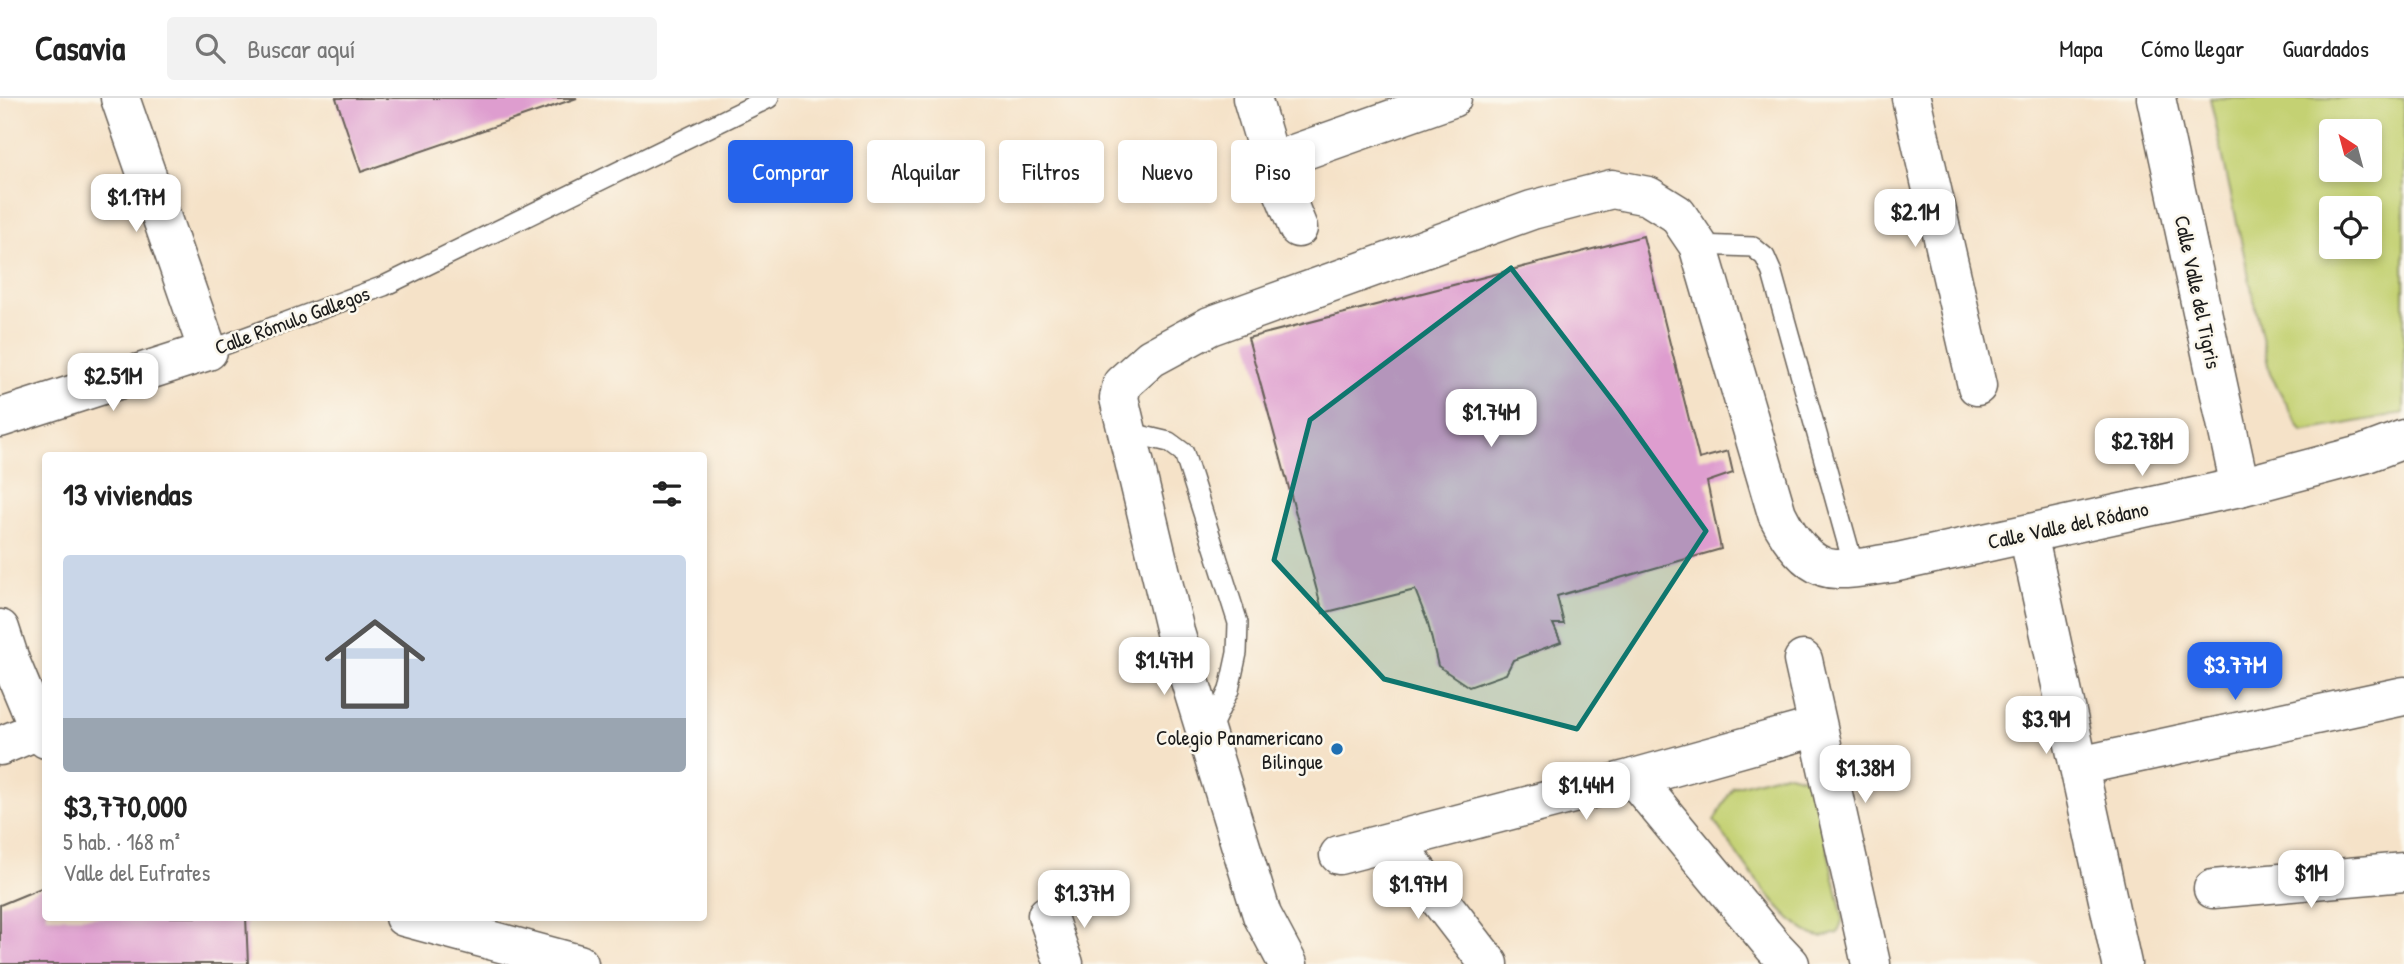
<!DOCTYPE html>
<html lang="es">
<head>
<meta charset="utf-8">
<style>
	body { margin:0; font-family:"Patrick Hand",sans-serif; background:#f2f2f2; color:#222; height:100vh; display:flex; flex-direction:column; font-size:26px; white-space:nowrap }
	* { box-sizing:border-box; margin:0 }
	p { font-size:23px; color:#767676 }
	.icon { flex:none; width:38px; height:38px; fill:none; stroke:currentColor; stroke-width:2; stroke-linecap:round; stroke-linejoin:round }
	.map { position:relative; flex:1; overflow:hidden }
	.details { position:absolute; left:42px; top:354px; width:665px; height:469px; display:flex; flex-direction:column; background:#fff; border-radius:7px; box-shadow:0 4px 10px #0003 }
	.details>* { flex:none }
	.guide { position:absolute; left:728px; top:42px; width:665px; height:63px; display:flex; gap:14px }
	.needle { width:46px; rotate:324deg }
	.tools { position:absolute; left:2319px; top:21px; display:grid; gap:14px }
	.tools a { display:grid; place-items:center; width:63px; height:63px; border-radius:7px; background:#fff; box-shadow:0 4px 10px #0003; font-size:35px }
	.price { position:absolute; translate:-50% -60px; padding:0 16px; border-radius:14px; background:#fff; color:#222; font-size:23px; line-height:46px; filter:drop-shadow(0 2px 4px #0008) }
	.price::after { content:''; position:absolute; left:50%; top:42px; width:21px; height:16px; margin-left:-10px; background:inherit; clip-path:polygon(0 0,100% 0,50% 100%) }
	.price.active { background:#2563eb; color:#fff }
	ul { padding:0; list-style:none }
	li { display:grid; align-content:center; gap:14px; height:371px; padding:0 21px }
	li span { display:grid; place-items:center; height:217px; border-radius:7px; color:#555 }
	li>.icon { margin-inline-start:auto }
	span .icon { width:126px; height:126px; fill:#fffc; stroke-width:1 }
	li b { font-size:30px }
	h2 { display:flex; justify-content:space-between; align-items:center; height:84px; padding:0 21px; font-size:30px }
	.tag { padding:0 24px; border-radius:7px; background:#fff; box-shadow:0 4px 10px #0003; font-size:24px; line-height:63px }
	.tag.active { background:#2563eb; color:#fff }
	header { display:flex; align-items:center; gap:42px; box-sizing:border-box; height:98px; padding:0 35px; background:#fff; border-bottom:2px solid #e0e0e0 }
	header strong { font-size:33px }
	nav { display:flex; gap:38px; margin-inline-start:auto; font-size:24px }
	.search { width:490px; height:63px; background:#f2f2f2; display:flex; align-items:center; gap:18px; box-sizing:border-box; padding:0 24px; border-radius:7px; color:#767676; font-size:26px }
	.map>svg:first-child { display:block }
</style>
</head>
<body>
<header>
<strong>Casavia</strong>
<div class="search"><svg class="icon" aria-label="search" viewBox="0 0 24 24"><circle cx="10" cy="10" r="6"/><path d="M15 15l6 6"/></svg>Buscar aquí</div>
<nav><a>Mapa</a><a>Cómo llegar</a><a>Guardados</a></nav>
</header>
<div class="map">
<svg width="2404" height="866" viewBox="0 0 2404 866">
	<rect width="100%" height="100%" fill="#fbf7ec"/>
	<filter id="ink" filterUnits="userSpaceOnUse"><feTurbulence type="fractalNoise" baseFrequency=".0143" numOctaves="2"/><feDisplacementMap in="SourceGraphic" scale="14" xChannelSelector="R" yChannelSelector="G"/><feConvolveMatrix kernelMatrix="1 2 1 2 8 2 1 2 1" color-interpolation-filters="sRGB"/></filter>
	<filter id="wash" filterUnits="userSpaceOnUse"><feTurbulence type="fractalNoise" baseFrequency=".00686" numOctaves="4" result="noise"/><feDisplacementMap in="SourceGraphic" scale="28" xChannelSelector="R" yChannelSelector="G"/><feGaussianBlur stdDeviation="1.57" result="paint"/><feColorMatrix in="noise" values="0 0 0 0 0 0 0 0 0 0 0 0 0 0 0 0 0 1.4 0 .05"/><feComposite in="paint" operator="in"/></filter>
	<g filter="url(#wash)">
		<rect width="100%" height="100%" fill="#f5e2c8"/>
		<g fill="#c4d173" stroke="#707648" stroke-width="2" fill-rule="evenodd">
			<path d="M2210,0H2404V315L2302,334L2270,276ZM2331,33H2370V72H2331ZM2331,110H2370V149H2331Z"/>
			<path d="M1785,675L1804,680L1815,696L1843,820L1838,835C1833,836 1826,839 1821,839C1789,836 1733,750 1714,723L1733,689Z"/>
		</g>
		<g id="blocks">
			<g fill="#de9dcf">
				<path d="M336,0H577L361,74Z"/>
				<path d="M1643,138L1699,361L1728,353L1733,375L1707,384L1721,451L1557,498L1564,526H1553L1561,544L1513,562L1506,576L1469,589L1438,568L1428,525L1415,492L1323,515L1248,240Z"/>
				<path d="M46,788V819H246L248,866H0V807Z"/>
			</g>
		</g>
	</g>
	<g filter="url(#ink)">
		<use href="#blocks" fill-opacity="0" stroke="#686158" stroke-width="2"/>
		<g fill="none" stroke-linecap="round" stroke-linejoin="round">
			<defs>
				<g id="service">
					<path d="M1698,147L1753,149L1765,159L1772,175L1854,469"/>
					<path d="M208,253L384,188L769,0"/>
					<path d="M1127,334L1169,344L1184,355L1238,525L1237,555L1229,592L1209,634"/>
				</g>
				<g id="minor">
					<path d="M1252,0L1271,64L1298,130"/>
					<path d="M1911,0L1977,288"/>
					<path d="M2156,0L2240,389"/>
					<path d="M1271,64L1452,0"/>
					<path d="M0,320L208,253L120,0"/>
					<path d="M2028,436L2122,866"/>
					<path d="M0,531L11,565L39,632L46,641"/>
					<path d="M1803,562L1871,866"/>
					<path d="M0,648L39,632"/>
					<path d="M2079,668L2404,598"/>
					<path d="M1634,680L1773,848L1790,866"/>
					<path d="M1395,744L1489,866"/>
					<path d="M1339,757L1634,680L1817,629"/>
					<path d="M2213,791L2404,774"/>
					<path d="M1047,817L1064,866"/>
					<path d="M404,819L579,866"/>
					<path d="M1288,866L1262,817L1175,534L1119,300L1122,286L1151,260L1210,228L1532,112L1612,91L1648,98L1677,116L1698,147L1777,416C1788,438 1808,471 1836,471C1855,472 1874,467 1893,465L2240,389L2364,356L2404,341"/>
				</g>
			</defs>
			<use href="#service" stroke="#686158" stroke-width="22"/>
			<use href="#minor" stroke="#686158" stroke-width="41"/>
			<use href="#service" stroke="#fff" stroke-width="19"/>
			<use href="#minor" stroke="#fff" stroke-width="38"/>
		</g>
	</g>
	<path fill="#0f766e" fill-opacity="0.2" stroke="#0f766e" stroke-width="5" stroke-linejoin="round" d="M1511,170L1619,311L1706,433L1577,631L1384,581L1274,462L1310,322Z"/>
	<circle fill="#1f6fb2" stroke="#fbf7ec" stroke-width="2.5" cx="1337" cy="651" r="7"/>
	<g text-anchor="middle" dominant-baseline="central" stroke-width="5" stroke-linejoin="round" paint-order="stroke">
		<g font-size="21" fill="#1c1c1c" stroke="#fbf7ec">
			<text transform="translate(2198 194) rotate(78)">Calle Valle del Tigris</text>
			<text transform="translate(292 222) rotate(-20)">Calle Rómulo Gallegos</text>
			<text transform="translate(2068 427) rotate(-12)">Calle Valle del Ródano</text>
		</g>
		<g font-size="21" fill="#1c1c1c" stroke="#fbf7ec" text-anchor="end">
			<text x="1323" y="639">Colegio Panamericano<tspan x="1323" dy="24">Bilingue</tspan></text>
		</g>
	</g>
</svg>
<div class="tools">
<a><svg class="needle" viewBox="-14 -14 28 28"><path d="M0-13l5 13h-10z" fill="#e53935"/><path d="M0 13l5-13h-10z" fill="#767676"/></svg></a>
<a><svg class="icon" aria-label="locate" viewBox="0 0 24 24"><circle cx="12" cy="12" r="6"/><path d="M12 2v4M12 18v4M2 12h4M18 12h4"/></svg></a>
</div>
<b class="price" style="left:136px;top:136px">$1.17M</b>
<b class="price" style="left:1915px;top:151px">$2.1M</b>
<b class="price" style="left:113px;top:315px">$2.51M</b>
<b class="price" style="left:1491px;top:351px">$1.74M</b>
<b class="price" style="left:2142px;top:380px">$2.78M</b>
<b class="price" style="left:1164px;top:599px">$1.47M</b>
<b class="price active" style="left:2235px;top:604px">$3.77M</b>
<b class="price" style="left:2046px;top:658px">$3.9M</b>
<b class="price" style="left:1865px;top:707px">$1.38M</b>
<b class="price" style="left:1586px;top:724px">$1.44M</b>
<b class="price" style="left:2311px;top:812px">$1M</b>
<b class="price" style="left:1418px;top:823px">$1.97M</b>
<b class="price" style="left:1084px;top:832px">$1.37M</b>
<div class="guide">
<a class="tag active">Comprar</a>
<a class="tag">Alquilar</a>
<a class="tag">Filtros</a>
<a class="tag">Nuevo</a>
<a class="tag">Piso</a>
</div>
<section class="details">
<h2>13 viviendas<svg class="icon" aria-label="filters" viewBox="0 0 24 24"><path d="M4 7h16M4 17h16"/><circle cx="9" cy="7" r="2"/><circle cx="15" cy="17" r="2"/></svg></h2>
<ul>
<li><span style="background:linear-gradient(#c9d6e8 75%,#9aa5b1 0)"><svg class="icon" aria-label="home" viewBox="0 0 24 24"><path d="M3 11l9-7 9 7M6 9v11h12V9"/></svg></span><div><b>$3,770,000</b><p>5 hab. · 168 m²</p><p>Valle del Eufrates</p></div></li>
</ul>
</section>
</div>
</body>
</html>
